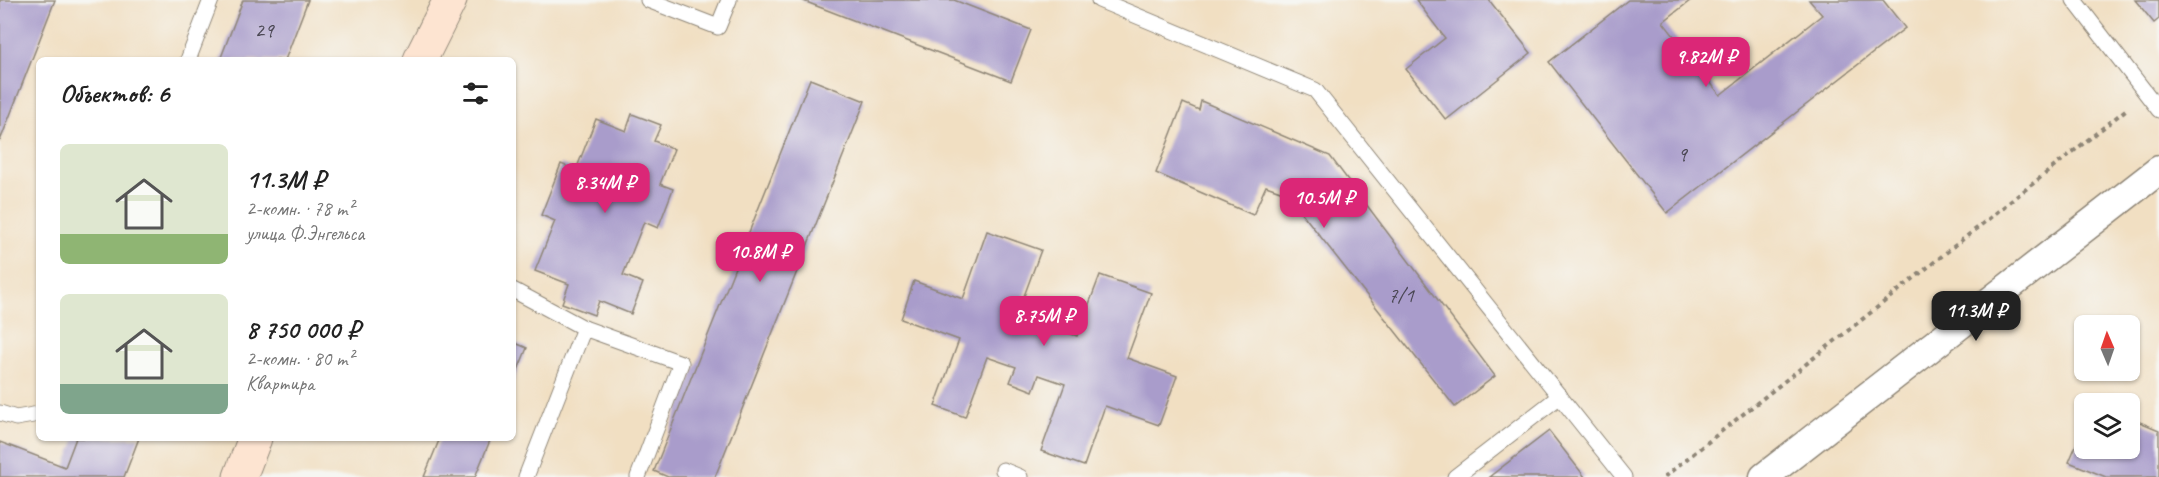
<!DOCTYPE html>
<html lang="ru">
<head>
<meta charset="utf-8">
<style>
	body { margin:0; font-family:Caveat,sans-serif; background:#f6f6f6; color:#222; height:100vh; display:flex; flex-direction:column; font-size:22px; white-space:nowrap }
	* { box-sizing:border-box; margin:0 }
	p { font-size:20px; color:#767676 }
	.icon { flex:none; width:33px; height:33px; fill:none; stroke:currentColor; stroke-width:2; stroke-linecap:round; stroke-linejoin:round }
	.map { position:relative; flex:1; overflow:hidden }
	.panel { position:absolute; left:36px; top:57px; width:480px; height:384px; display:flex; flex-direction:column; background:#fff; border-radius:9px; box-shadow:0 2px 4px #0004 }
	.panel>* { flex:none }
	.needle { width:39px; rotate:358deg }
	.controls { position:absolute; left:2074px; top:315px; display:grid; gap:12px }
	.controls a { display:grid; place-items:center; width:66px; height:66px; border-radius:9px; background:#fff; box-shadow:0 2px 4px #0004; font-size:30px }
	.price { position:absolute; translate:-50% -51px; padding:0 14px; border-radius:12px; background:#db2777; color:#fff; font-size:20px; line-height:39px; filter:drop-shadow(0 2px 3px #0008) }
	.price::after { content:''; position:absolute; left:50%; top:36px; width:18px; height:14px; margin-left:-9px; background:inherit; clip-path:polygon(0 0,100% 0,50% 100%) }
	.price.on { background:#222; color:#fff }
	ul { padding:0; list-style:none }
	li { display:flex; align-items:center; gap:18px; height:150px; padding:0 24px }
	li span { display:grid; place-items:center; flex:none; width:168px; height:120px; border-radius:9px; color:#555 }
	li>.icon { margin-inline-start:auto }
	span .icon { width:72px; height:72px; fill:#fffc; stroke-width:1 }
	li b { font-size:26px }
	h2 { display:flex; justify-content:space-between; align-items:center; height:72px; padding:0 24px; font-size:26px }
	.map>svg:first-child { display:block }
</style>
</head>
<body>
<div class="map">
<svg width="2159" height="477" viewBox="0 0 2159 477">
	<rect width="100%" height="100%" fill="#f6f6f2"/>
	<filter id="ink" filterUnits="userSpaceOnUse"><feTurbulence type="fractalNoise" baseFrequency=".0167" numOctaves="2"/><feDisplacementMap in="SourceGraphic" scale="12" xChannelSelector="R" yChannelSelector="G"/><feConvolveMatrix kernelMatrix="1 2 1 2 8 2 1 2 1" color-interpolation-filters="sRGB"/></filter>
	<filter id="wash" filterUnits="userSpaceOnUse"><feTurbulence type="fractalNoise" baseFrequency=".008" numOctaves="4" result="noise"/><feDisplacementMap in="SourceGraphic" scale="24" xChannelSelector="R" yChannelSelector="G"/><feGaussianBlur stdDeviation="1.35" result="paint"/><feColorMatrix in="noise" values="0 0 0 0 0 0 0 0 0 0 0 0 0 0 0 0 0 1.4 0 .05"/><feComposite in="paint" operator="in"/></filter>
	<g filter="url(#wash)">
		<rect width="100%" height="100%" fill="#f1dfc2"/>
		<g id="blocks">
			<g fill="#a99ccb">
				<path d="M0,0H55L0,141Z"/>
				<path d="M243,0H308L285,60H220Z"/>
				<path d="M801,0H954L1031,30L1011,81Z"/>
				<path d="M1416,0H1489L1531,53L1446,120L1406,69L1445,38Z"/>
				<path d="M1628,0H1691L1663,22L1720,95L1822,15L1809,0H1883L1905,28L1667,213L1549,62Z"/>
				<path d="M2135,0H2159V19L2154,23Z"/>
				<path d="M810,79L865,101L715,477H668L654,471Z"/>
				<path d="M1201,101L1330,156L1495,376L1455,407L1286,193L1266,186L1253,215L1156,173L1183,103L1199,110Z"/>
				<path d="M632,114L661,125L654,141L674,149L660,184L673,189L658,228L644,222L623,275L643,283L631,314L599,301L594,315L562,303L569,284L535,271L555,221L541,215L561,164L576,170L596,119L626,131Z"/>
				<path d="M987,231L1041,250L1017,315L1077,336L1100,275L1151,293L1127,358L1177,376L1159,425L1105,406L1084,466L1041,451L1065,384L1039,375L1033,391L1010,382L1016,367L987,357L965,417L935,406L959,340L901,319L914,281L963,299Z"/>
				<path d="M513,342L527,348L513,382Z"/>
				<path d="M2130,418L2159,430V477H2106L2069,462L2085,424V448H2130Z"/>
				<path d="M1549,431L1585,477H1489Z"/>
				<path d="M76,438H139L124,477H0V442L65,467Z"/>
				<path d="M440,438H491L475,477H424Z"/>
			</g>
		</g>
	</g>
	<g filter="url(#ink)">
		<use href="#blocks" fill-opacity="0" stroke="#8e8576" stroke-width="1.5"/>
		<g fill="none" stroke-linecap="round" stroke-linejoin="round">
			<defs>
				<g id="lane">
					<path d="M648,0L718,27L729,0"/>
					<path d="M1099,0L1315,90L1624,477"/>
					<path d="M2074,0L2159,110"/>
					<path d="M188,60L211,0"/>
					<path d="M513,290L584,328L526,477"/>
					<path d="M584,328L681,363L638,477"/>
					<path d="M0,413L16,418L39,414"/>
					<path d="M1003,470L1020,477"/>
					<path d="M1455,477L1560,396"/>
				</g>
				<path id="street" d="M1764,477L2159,170"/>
				<g id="secondary">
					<path d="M420,60L450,0"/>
					<path d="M240,477L255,438"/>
				</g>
			</defs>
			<use href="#lane" stroke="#8e8576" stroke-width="17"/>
			<use href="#street" stroke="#8e8576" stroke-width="31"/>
			<use href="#secondary" stroke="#8e8576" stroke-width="35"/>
			<path stroke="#8e8576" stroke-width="4" stroke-dasharray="4.5 4.5" stroke-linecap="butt" d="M1664,477L2128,108"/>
			<use href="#lane" stroke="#fff" stroke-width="15"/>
			<use href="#street" stroke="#fff" stroke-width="28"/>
			<use href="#secondary" stroke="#fde4d1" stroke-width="33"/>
		</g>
	</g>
	<g text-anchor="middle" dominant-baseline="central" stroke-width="5" stroke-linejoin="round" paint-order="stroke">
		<g font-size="21" fill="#4a4753">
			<text x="264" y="30">29</text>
			<text x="1682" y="154">9</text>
			<text x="1401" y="295">7/1</text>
		</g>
	</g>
</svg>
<div class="controls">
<a><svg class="needle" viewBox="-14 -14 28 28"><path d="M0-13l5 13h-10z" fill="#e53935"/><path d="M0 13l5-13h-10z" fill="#767676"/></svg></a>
<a><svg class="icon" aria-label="layers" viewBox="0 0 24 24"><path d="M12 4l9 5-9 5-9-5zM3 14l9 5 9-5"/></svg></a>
</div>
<b class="price" style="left:1706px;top:88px">9.82M ₽</b>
<b class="price" style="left:605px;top:214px">8.34M ₽</b>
<b class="price" style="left:1324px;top:229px">10.5M ₽</b>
<b class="price" style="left:760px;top:283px">10.8M ₽</b>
<b class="price on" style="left:1976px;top:342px">11.3M ₽</b>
<b class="price" style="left:1044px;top:347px">8.75M ₽</b>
<section class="panel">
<h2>Объектов: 6<svg class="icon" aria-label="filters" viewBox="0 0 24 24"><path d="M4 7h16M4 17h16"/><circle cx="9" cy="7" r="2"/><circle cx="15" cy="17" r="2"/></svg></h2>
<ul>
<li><span style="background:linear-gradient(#dfe7d0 75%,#8fb573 0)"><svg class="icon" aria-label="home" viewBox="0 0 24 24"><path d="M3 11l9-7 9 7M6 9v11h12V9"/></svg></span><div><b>11.3M ₽</b><p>2-комн. · 78 m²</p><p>улица Ф.Энгельса</p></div></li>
<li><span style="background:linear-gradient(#dfe7d0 75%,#7fa58c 0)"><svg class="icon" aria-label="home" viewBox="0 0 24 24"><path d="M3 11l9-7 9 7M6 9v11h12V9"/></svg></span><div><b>8 750 000 ₽</b><p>2-комн. · 80 m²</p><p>Квартира</p></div></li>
</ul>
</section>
</div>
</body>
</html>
